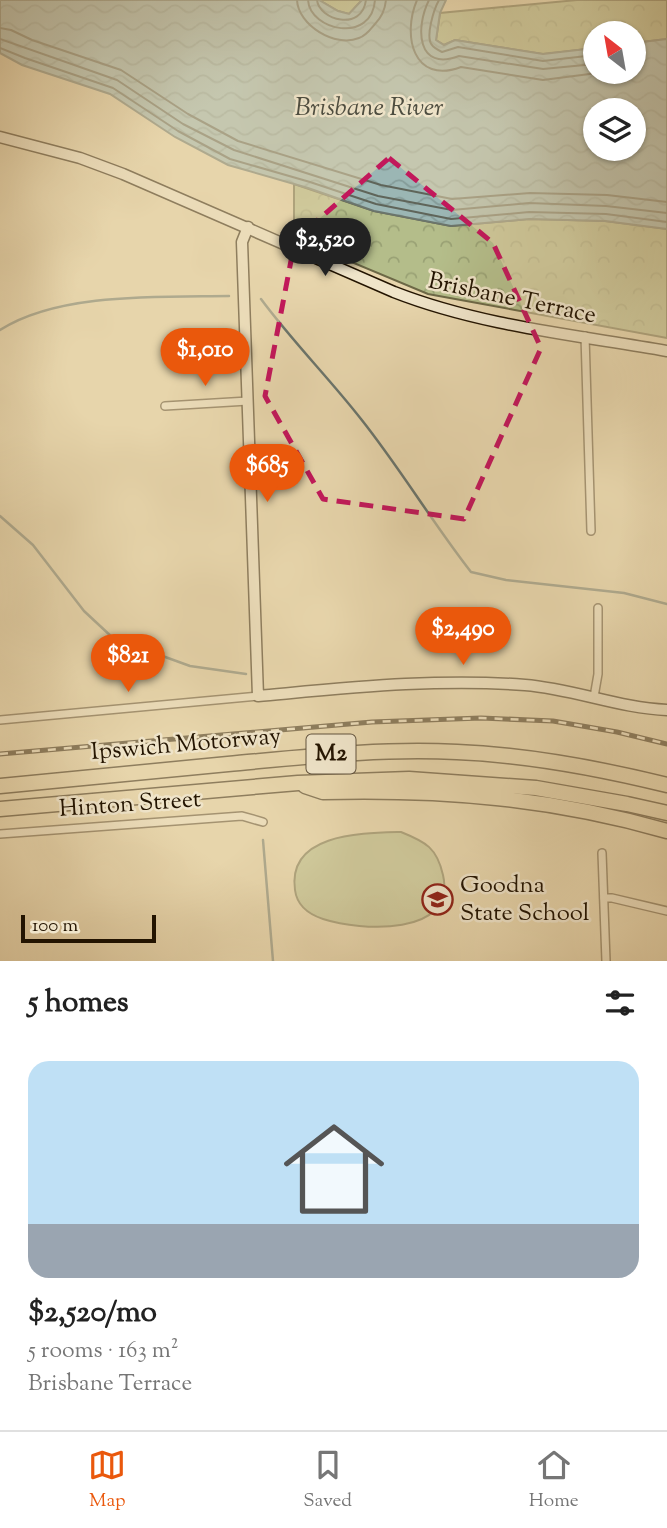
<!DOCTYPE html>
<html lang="en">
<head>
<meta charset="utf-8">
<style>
	body { margin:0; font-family:"Sorts Mill Goudy",serif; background:#f6f6f6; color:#222; height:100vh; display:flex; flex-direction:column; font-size:26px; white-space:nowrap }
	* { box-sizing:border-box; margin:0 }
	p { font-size:23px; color:#767676 }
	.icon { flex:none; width:38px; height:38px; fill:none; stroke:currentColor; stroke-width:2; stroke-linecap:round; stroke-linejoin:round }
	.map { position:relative; height:961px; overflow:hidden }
	.side { display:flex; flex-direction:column; background:#fff; flex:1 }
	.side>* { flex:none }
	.needle { width:46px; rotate:329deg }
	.buttons { position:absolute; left:583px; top:21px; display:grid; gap:14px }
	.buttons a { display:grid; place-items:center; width:63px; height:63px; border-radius:50%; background:#fff; box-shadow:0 2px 5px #0004; font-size:35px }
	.scale { position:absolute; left:21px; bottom:18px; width:135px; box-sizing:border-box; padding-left:7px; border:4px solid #231401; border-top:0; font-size:19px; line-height:24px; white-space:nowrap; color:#231401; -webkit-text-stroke:5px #efe4c9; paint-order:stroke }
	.price { position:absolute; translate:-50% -60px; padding:0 16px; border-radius:24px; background:#ea580c; color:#fff; font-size:23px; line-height:46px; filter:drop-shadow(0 2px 4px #0008) }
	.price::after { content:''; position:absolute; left:50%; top:42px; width:21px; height:16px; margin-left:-10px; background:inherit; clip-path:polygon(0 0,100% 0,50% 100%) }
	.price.selected { background:#222; color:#fff }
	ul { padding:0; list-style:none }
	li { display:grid; align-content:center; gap:14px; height:371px; padding:0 28px }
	li span { display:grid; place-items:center; height:217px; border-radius:21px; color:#555 }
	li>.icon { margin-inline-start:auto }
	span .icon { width:126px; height:126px; fill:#fffc; stroke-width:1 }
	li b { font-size:30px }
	h2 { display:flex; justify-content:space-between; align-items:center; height:84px; padding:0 28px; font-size:30px }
	.dock { display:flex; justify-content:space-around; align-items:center; height:98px; border-top:2px solid #e0e0e0; background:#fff; font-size:19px; color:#767676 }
	.dock a { display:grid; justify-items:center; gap:4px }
	.dock .selected { color:#ea580c }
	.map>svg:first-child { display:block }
</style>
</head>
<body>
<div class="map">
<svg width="667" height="961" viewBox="0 0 667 961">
	<defs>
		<pattern id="park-crowns" width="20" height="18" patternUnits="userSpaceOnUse" patternTransform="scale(1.75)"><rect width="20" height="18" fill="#b4bd8a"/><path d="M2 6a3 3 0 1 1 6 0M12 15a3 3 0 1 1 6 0" fill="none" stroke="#9aa275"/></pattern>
		<pattern id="water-waves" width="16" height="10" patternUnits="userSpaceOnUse" patternTransform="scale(1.75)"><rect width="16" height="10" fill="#9bb6b4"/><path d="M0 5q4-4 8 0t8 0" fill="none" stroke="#859c99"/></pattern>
	</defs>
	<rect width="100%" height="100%" fill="#e7d5ac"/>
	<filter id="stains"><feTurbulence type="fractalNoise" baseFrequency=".00286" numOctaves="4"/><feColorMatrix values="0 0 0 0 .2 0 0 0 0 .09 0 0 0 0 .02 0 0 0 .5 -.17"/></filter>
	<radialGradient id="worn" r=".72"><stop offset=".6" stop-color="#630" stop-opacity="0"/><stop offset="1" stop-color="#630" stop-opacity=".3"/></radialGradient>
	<path fill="#b4bd8a" stroke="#6c6846" stroke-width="2" d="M401,832C426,842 437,848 443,875C457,937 360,931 323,919C308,914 297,906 295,890C287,833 362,833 401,832Z"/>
	<g fill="url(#park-crowns)" stroke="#6c6846" stroke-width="2">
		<path d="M319,0H362L349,14L338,11Z"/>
		<path d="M577,0H667V39L634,43V33H595V48L543,54L455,40L444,45L436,40L440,13Z"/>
		<path d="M294,184L374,211L451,226L529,219L605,221L667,229V338L428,294L294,238Z"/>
	</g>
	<path fill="url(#water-waves)" stroke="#6b756c" stroke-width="2" fill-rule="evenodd" d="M0,0H319L338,11L349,14L362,0H446L440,13L436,40L444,45L455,40L543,54L595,48V72H634V43L667,39V229L605,221L529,219L451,226L374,211L308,188L228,165L175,137L110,94L22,65L0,53ZM595,110H634V149H595Z"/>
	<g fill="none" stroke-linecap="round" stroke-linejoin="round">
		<g stroke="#5f655a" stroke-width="2">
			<path d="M297,0C298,25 335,48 359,38C366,36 370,30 375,24C382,17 385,10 386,0"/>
			<path d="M308,0C310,31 372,44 375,0"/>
			<path d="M317,0C319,20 362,32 366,0"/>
			<path d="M417,0C402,35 413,85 461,67L543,80L605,72"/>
			<path d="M429,0C415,28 417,72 459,56L543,69L595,64"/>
			<path d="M439,0C434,9 425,37 432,45C433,47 440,51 442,52L458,47L543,61L595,55"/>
			<path d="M0,28L11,30L32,40L121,70L188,114L238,141L381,185L452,199L530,193L607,195L667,202"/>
			<path d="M0,39L117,80L183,124L234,150L378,196L452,210L529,203L606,206L667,213"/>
			<path d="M0,48L25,58L113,88L178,131L230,159L310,182L376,204L451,219L529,212L606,214L667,222"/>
		</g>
		<g stroke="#6b756c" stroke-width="2.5">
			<path d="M261,299C292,341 329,378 361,419C400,468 432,522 471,572L506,580L624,593L667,604"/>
			<path d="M0,330C59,292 161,297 229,296"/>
			<path d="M0,516L33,545L84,611L113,638L190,666L246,674"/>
			<path d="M263,840L273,961"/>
		</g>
		<defs>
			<g id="street">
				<path d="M585,336L591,531"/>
				<path d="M165,406L248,401"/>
				<path d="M594,697L598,674V608"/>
				<path d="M0,720L258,696"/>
				<path d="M0,834L242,816L263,822"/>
				<path d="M602,853L606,961"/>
				<path d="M604,898H612L667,911"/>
			</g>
			<g id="secondary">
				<path d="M0,137L80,158L123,174L394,292C481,326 576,335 667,351"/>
				<path d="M248,227L242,242L258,696C347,688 436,678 525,685C574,689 619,708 667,710"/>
			</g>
			<g id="highway">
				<path d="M0,786C76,779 152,772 228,764C304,757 380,748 457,752C528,755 598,768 667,785"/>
				<path d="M305,786L323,792C443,789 551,798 667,831"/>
				<path d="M0,809L298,783L409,779L536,788L627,804L667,813"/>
			</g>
		</defs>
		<use href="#street" stroke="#54442c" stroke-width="10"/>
		<use href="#secondary" stroke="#231401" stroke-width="13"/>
		<use href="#highway" stroke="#231401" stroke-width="17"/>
		<use href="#street" stroke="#efe4c9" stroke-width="7"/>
		<use href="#secondary" stroke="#efe4c9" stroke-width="10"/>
		<use href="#highway" stroke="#e7d5ac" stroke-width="14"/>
		<defs>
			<path id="rail" d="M0,754L372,722L481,718L553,721L617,732L667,744"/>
		</defs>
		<use href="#rail" stroke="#231401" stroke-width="5"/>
		<use href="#rail" stroke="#efe4c9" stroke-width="2.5" stroke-dasharray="8" stroke-linecap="butt"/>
	</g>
	<path d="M0 0H667V961H0ZM389,158L493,243L541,348L464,519L323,499L265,396L295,240Z" fill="#e7d5ac" fill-opacity=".55" fill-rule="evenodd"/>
	<path fill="none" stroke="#c2185b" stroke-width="5" stroke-dasharray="14 9" stroke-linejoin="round" d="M389,158L493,243L541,348L464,519L323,499L265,396L295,240Z"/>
	<defs>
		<symbol id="school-ring" viewBox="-11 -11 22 22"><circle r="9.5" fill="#efe4c9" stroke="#8f2418" stroke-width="1.5"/><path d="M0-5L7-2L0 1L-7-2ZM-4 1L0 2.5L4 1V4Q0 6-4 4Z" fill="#8f2418"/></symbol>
	</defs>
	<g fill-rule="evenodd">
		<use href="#school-ring" x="420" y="882" width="35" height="35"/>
	</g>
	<g text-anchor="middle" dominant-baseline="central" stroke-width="5" stroke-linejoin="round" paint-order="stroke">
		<rect fill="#efe4c9" stroke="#60523d" stroke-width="2" x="306.5" y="734.5" width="49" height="39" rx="5"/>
		<g font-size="23" font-weight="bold" fill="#231401">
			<text x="331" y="754">M2</text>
		</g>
		<g font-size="24" fill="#231401" stroke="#efe4c9">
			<text transform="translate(512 299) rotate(12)">Brisbane Terrace</text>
			<text transform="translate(186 745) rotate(-5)">Ipswich Motorway</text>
			<text transform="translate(130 805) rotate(-4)">Hinton Street</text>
		</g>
		<g font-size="24" fill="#231401" stroke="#efe4c9" text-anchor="start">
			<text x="460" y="886">Goodna<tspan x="460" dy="28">State School</tspan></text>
		</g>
		<g font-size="26" font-style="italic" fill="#4d4d40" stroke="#efe4c9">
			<text x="369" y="108">Brisbane River</text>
		</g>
	</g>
	<rect width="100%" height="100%" filter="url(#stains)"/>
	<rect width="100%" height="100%" fill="url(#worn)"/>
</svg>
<div class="buttons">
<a><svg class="needle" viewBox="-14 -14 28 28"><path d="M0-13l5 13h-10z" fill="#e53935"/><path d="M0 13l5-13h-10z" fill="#767676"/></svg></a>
<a><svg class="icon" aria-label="layers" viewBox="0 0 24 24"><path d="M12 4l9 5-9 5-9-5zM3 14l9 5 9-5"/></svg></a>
</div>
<div class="scale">100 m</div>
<b class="price selected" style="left:325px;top:278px">$2,520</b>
<b class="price" style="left:205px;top:388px">$1,010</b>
<b class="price" style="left:267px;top:504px">$685</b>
<b class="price" style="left:463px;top:667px">$2,490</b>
<b class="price" style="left:128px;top:694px">$821</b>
</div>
<section class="side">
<h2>5 homes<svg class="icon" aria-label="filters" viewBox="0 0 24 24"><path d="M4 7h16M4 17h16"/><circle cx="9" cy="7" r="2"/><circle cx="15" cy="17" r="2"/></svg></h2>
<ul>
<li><span style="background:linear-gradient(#bfe0f5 75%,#9aa5b1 0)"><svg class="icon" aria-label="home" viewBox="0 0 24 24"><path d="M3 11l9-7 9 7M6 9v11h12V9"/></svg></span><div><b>$2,520/mo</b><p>5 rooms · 163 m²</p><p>Brisbane Terrace</p></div></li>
</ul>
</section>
<nav class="dock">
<a class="selected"><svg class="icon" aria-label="map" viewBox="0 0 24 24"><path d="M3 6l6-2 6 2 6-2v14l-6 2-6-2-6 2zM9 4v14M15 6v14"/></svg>Map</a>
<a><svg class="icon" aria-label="saved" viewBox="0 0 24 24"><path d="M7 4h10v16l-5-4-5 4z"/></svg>Saved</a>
<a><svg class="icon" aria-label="home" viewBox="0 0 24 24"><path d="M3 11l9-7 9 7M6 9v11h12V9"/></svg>Home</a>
</nav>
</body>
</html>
